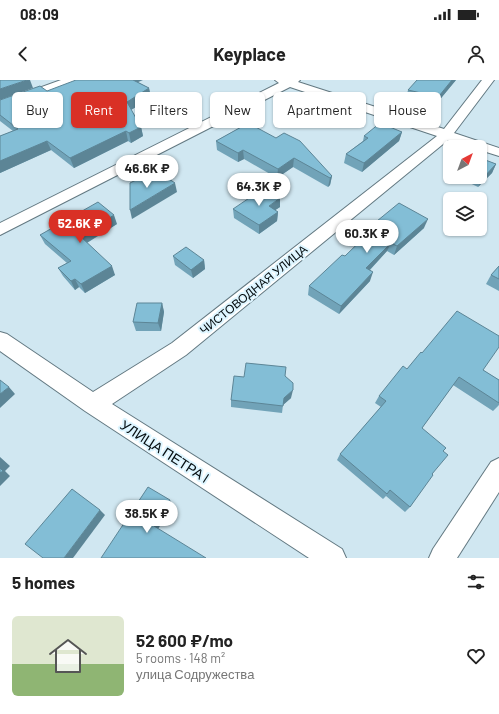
<!DOCTYPE html>
<html lang="en">
<head>
<meta charset="utf-8">
<style>
	body { margin:0; font-family:Barlow,sans-serif; background:#f6f6f6; color:#222; height:100vh; display:flex; flex-direction:column; font-size:15px; white-space:nowrap }
	* { box-sizing:border-box; margin:0 }
	p { font-size:13px; color:#767676 }
	.icon { flex:none; width:22px; height:22px; fill:none; stroke:currentColor; stroke-width:2; stroke-linecap:round; stroke-linejoin:round }
	.map { position:relative; height:478px; overflow:hidden }
	.panel { display:flex; flex-direction:column; background:#fff; flex:1 }
	.panel>* { flex:none }
	.hud { position:absolute; left:12px; top:12px; width:475px; height:36px; display:flex; gap:8px }
	.needle { width:26px; rotate:41deg }
	.buttons { position:absolute; left:443px; top:60px; display:grid; gap:8px }
	.buttons a { display:grid; place-items:center; width:44px; height:44px; border-radius:6px; background:#fff; box-shadow:0 1px 3px #0004; font-size:20px }
	.price { position:absolute; translate:-50% -34px; padding:0 9px; border-radius:14px; background:#fff; color:#222; font-size:13px; line-height:26px; filter:drop-shadow(0 1px 2px #0008) }
	.price::after { content:''; position:absolute; left:50%; top:24px; width:12px; height:9px; margin-left:-6px; background:inherit; clip-path:polygon(0 0,100% 0,50% 100%) }
	.price.selected { background:#d93025; color:#fff }
	ul { padding:0; list-style:none }
	li { display:flex; align-items:center; gap:12px; height:100px; padding:0 12px }
	li+li { border-top:1px solid #e0e0e0 }
	li span { display:grid; place-items:center; flex:none; width:112px; height:80px; border-radius:6px; color:#555 }
	li>.icon { margin-inline-start:auto }
	span .icon { width:48px; height:48px; fill:#fffc; stroke-width:1 }
	li b { font-size:17px }
	h2 { display:flex; justify-content:space-between; align-items:center; height:48px; padding:0 12px; font-size:17px }
	.chip { padding:0 14px; border-radius:6px; background:#fff; box-shadow:0 1px 3px #0004; font-size:14px; line-height:36px }
	.chip.selected { background:#d93025; color:#fff }
	.status { display:flex; justify-content:space-between; align-items:center; height:28px; padding:0 20px; background:#fff; direction:ltr }
	.status svg { height:11px; fill:currentColor }
	header { display:flex; justify-content:space-between; align-items:center; height:52px; padding:0 12px; background:#fff; font-size:18px; font-weight:700 }
	.map>svg:first-child { display:block }
</style>
</head>
<body>
<div class="status"><b>08:09</b><svg viewBox="0 0 49 12"><path d="M0 12V9h3v3zM5 12V6h3v6zM10 12V3h3v9zM15 12V0h3v12zM26 1h20v11H26zM47 4h2v5h-2z"/></svg></div>
<header><svg class="icon" aria-label="back" viewBox="0 0 24 24"><path d="M15 5l-7 7 7 7"/></svg>Keyplace<svg class="icon" aria-label="person" viewBox="0 0 24 24"><circle cx="12" cy="8" r="4"/><path d="M4 21q1-7 8-7t8 7"/></svg></header>
<div class="map">
<svg width="499" height="478" viewBox="0 0 499 478">
	<rect width="100%" height="100%" fill="#d0e7f1"/>
	<g fill="none" stroke-linecap="round" stroke-linejoin="round">
		<defs>
			<g id="minor">
				<path d="M61,0H78L76,2L0,30V22Z"/>
				<path d="M275,0H300L298,2L444,49L482,0H494L454,53L499,68V76L480,70V67H471L448,60L186,275L112,324L342,469L346,478H309L85,331L0,271V252L7,254L93,312L172,263L437,56L290,7L0,155V143L279,3Z"/>
				<path d="M499,378V412L457,478H429L433,469L491,382Z"/>
			</g>
		</defs>
		<use href="#minor" stroke="#637982" stroke-width="2"/>
		<use href="#minor" fill="#fff" fill-rule="evenodd"/>
	</g>
	<g fill="#71a3b8">
		<path d="M456,0L432,29L416,24L417,22L406,18L408,10Z"/>
		<path d="M138,2L149,8L151,18L131,30L141,47L143,56L131,63L128,61L74,88L51,70L0,93V56L13,51L0,41V20L47,11Z"/>
		<path d="M298,29L332,36L315,46L297,38Z"/>
		<path d="M243,46L332,96L330,105L328,107L293,87L277,98L244,79L238,82L217,70L216,61Z"/>
		<path d="M402,52L399,61L362,92L344,83L346,74L363,61L364,56Z"/>
		<path d="M480,78L496,84L492,93L478,107L457,97H480Z"/>
		<path d="M280,127L275,130L278,132L277,141L259,154L234,138L233,129Z"/>
		<path d="M377,141L424,148L394,175L387,171L370,190V201L339,234L308,215L309,206L345,176L376,147Z"/>
		<path d="M117,144L87,163L115,195L85,213L79,207L75,210L63,196L58,188L67,183L45,164L40,155Z"/>
		<path d="M173,176L204,180L205,189L193,198L175,185Z"/>
		<path d="M499,186V211L486,204L491,195Z"/>
		<path d="M162,223L164,232L161,251H136L133,242Z"/>
		<path d="M422,273L483,290L499,300V325L493,331L453,305L422,348L443,371L432,394L410,427L405,432L386,416L383,419L337,380L340,374L381,327L375,323L379,316L407,289Z"/>
		<path d="M285,296L291,318L283,325L282,333L231,327V320L244,297Z"/>
	</g>
	<g fill="#5c8596">
		<path d="M27,0H30L33,8L0,20V9Z"/>
		<path d="M128,0H143L129,6Z"/>
		<path d="M452,0H456L432,29L435,21Z"/>
		<path d="M149,8L151,18L129,31L127,22Z"/>
		<path d="M333,28L332,36L315,46L316,38Z"/>
		<path d="M141,47L143,56L131,63L129,53Z"/>
		<path d="M126,51L128,61L74,88L70,78Z"/>
		<path d="M402,52L399,61L362,92L364,83Z"/>
		<path d="M47,61L51,70L0,93V81Z"/>
		<path d="M243,70L244,79L238,82V73Z"/>
		<path d="M294,78L293,87L277,98L278,89Z"/>
		<path d="M496,84L492,93L478,107L483,98Z"/>
		<path d="M332,96L330,105L328,107L330,98Z"/>
		<path d="M175,103L177,112L132,139L130,130Z"/>
		<path d="M280,118V127L268,135L269,126Z"/>
		<path d="M278,132L277,141L259,154V145Z"/>
		<path d="M114,135L117,144L83,165L80,156Z"/>
		<path d="M428,139L424,148L394,175L397,166Z"/>
		<path d="M391,163L387,171L363,197L366,188Z"/>
		<path d="M204,180L205,189L193,198L191,190Z"/>
		<path d="M112,186L115,195L85,213L81,204Z"/>
		<path d="M373,192L370,201L339,234L341,226Z"/>
		<path d="M75,199L79,207L75,210L71,201Z"/>
		<path d="M162,223L164,232L161,251L158,243Z"/>
		<path d="M9,307L15,314L0,328V314Z"/>
		<path d="M293,310L291,318L283,325L284,318Z"/>
		<path d="M0,377L10,386L5,391L10,396L0,406Z"/>
		<path d="M170,420L172,425L157,451L154,446Z"/>
		<path d="M100,430L105,435L73,478H64Z"/>
	</g>
	<g fill="#83bed6" stroke="#5c8596">
		<path d="M0,0H27L0,9Z"/>
		<path d="M76,0H133L149,8L127,22L141,47L129,53L126,51L70,78L47,61L0,81V56L18,49L0,35V20L40,6L47,11Z"/>
		<path d="M417,0H452L435,21L418,16L421,13L408,10Z"/>
		<path d="M315,19L333,28L316,38L298,29Z"/>
		<path d="M380,43L402,52L364,83L346,74L368,58L364,56Z"/>
		<path d="M250,44L276,58L284,53L300,61L332,96L330,98L294,78L278,89L243,70L238,73L216,61L243,46L245,47Z"/>
		<path d="M480,78L496,84L483,98L480,96Z"/>
		<path d="M160,93L175,103L130,130V103L140,98L151,99Z"/>
		<path d="M264,108L280,118L269,126L278,132L259,145L233,129Z"/>
		<path d="M98,122L114,135L80,156L112,186L81,204L75,199L71,201L58,188L71,181L40,155Z"/>
		<path d="M399,123L428,139L397,166L391,163L366,188L373,192L341,226L309,206L342,175L345,176L380,142L377,141Z"/>
		<path d="M186,167L204,180L191,190L173,176Z"/>
		<path d="M499,186V199L491,195Z"/>
		<path d="M137,223H162L158,243L133,242Z"/>
		<path d="M457,231L499,256V267L483,290L499,300V323L459,297L422,348L446,368L443,371L448,375L432,394L433,395L410,427L390,410L387,414L340,374L386,321L379,316L403,286L407,289L421,272L422,273Z"/>
		<path d="M246,283L286,287L285,296L293,303V310L284,318L283,326L231,320L234,296L244,297Z"/>
		<path d="M0,300L9,307L0,314Z"/>
		<path d="M0,388L3,391L0,393Z"/>
		<path d="M148,407L170,420L154,446L206,478H101Z"/>
		<path d="M72,409L100,430L64,478H43L25,464Z"/>
	</g>
	<g text-anchor="middle" dominant-baseline="central" stroke-width="4" stroke-linejoin="round" paint-order="stroke">
		<g font-size="12" fill="#050d10" stroke="#ddf5ff">
			<text transform="translate(253 209) rotate(-39)">ЧИСТОВОДНАЯ УЛИЦА</text>
		</g>
		<g font-size="14" fill="#050d10" stroke="#ddf5ff">
			<text transform="translate(165 371) rotate(33)">УЛИЦА ПЕТРА I</text>
		</g>
	</g>
</svg>
<div class="buttons">
<a><svg class="needle" viewBox="-14 -14 28 28"><path d="M0-13l5 13h-10z" fill="#e53935"/><path d="M0 13l5-13h-10z" fill="#767676"/></svg></a>
<a><svg class="icon" aria-label="layers" viewBox="0 0 24 24"><path d="M12 4l9 5-9 5-9-5zM3 14l9 5 9-5"/></svg></a>
</div>
<b class="price" style="left:147px;top:109px">46.6K ₽</b>
<b class="price" style="left:259px;top:127px">64.3K ₽</b>
<b class="price selected" style="left:80px;top:164px">52.6K ₽</b>
<b class="price" style="left:367px;top:174px">60.3K ₽</b>
<b class="price" style="left:147px;top:454px">38.5K ₽</b>
<div class="hud">
<a class="chip">Buy</a>
<a class="chip selected">Rent</a>
<a class="chip">Filters</a>
<a class="chip">New</a>
<a class="chip">Apartment</a>
<a class="chip">House</a>
</div>
</div>
<section class="panel">
<h2>5 homes<svg class="icon" aria-label="filters" viewBox="0 0 24 24"><path d="M4 7h16M4 17h16"/><circle cx="9" cy="7" r="2"/><circle cx="15" cy="17" r="2"/></svg></h2>
<ul>
<li><span style="background:linear-gradient(#dfe7d0 60%,#8fb573 0)"><svg class="icon" aria-label="home" viewBox="0 0 24 24"><path d="M3 11l9-7 9 7M6 9v11h12V9"/></svg></span><div><b>52 600 ₽/mo</b><p>5 rooms · 148 m²</p><p>улица Содружества</p></div><svg class="icon" aria-label="heart" viewBox="0 0 24 24"><path d="M12 20l-8-8c-3-5 5-10 8-4 3-6 11-1 8 4z"/></svg></li>
</ul>
</section>
</body>
</html>
